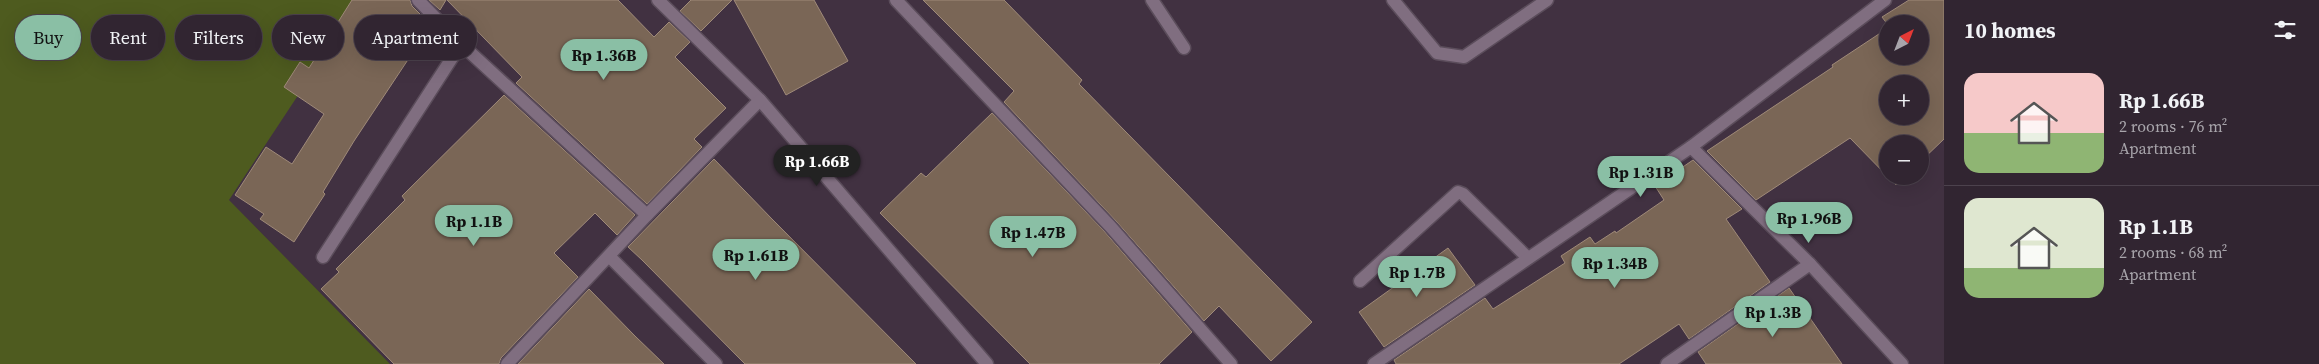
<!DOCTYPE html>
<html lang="en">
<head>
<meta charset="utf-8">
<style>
	body { margin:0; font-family:"Source Serif 4",serif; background:#392d39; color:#f1f3f6; height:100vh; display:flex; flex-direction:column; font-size:19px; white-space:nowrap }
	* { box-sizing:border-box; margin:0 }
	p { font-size:16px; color:#a8a5ab }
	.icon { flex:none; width:28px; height:28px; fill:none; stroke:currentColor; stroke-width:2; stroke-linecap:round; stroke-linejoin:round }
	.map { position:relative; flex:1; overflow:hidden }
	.panel { display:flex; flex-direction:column; background:#312531; width:375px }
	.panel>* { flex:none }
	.banner { position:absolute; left:15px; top:15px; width:475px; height:45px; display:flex; gap:10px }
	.needle { width:32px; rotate:42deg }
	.buttons { position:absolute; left:1879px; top:15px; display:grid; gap:10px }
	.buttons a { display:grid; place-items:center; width:50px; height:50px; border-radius:50%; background:#312531; box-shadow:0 5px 20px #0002,0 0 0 1px #4c424d; font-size:25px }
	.price { position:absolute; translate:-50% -42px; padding:0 11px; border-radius:18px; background:#8abfa5; color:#111; font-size:16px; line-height:32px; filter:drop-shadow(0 1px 2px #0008) }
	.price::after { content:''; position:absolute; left:50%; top:30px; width:15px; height:11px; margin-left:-8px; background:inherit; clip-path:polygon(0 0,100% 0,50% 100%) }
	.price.on { background:#222; color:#fff }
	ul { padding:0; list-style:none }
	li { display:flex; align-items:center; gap:15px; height:125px; padding:0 20px }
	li+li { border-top:1px solid #4c424d }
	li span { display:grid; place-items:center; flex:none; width:140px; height:100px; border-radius:15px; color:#555 }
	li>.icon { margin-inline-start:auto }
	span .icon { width:60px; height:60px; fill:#fffc; stroke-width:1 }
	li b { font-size:21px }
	h2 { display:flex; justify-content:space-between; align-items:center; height:60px; padding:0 20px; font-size:21px }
	.tag { padding:0 18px; border-radius:22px; background:#312531; box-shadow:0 5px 20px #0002,0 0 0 1px #4c424d; font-size:18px; line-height:45px }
	.tag.on { background:#8abfa5; color:#111 }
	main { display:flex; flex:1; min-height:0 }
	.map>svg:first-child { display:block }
</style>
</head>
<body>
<main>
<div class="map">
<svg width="1944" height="364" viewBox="0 0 1944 364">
	<rect width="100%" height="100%" fill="#413141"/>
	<path fill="#4e5b1f" d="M0,0H361L229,200L390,364H0Z"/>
	<g fill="#7a6656" stroke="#9f8a79" fill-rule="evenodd">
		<path d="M352,0H410L412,6L431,25L354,141L323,192L325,194L294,242L260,219L264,214L235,195L266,147L292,164L324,114L284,87L300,62L309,68Z"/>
		<path d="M429,0H446L440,10Z"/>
		<path d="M447,0H618L654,37L669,22L690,42L675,57L726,108L694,139L702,147L647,204L516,83L522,77Z"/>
		<path d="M691,0H732L701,31L680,11Z"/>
		<path d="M734,0H814L848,61L786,95Z"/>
		<path d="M923,0H1004L1082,80L1079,84L1312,322L1271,361L1219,306L1204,321L1116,221L1004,102L1014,91Z"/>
		<path d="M1909,0H1944V139L1920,162V144H1888V176H1905L1896,185L1850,138L1756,200L1707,151L1833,67L1832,65L1888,28V56H1920V24H1888V25L1882,17ZM1888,84H1920V116H1888Z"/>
		<path d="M504,95L635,215L617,235L595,213L554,253L578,277L501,358L499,364H394L321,289L339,272L336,269L405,200L402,196Z"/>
		<path d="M992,113L1104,231L1192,332L1159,364H1030L880,213L921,173L926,177Z"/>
		<path d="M714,159L772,219L916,364H745L642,260L628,247Z"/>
		<path d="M1693,160L1742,209L1726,219L1770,282L1689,339L1679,324L1619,364H1396L1394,360L1485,298L1493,309L1565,263L1561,256L1590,237L1595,244L1615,231L1616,233L1664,200L1655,186Z"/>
		<path d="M1448,248L1475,285L1384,347L1359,312Z"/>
		<path d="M1789,288L1842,364H1706L1698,352Z"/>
		<path d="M589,289L635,336L664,364H518Z"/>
	</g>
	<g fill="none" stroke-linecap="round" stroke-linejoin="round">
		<defs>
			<path id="lane" d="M1360,281L1458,192L1463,194L1528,258"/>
			<g id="street">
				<path d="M418,0L461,44L647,215"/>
				<path d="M658,0L760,100L987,364"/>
				<path d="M896,0L1110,226L1231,364"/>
				<path d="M1152,0L1184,48"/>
				<path d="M1393,0L1437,53L1464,57L1547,0"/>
				<path d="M1691,147L1810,264L1902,364"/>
				<path d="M323,257L461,44"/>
				<path d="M610,257L716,364"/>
				<path d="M507,364L647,215L760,100"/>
				<path d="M1667,364L1810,264"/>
			</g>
			<path id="secondary" d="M1374,364L1691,147L1885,0"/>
		</defs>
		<use href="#lane" stroke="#5b4d5b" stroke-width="15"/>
		<use href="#street" stroke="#5b4d5b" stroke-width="15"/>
		<use href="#secondary" stroke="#5b4d5b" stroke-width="15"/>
		<use href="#lane" stroke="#806e80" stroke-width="12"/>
		<use href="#street" stroke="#806e80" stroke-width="12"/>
		<use href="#secondary" stroke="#806e80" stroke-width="12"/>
	</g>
</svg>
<div class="buttons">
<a><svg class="needle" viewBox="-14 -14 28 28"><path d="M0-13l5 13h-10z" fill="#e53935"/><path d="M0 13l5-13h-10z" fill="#a8a5ab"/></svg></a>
<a>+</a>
<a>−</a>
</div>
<b class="price" style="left:604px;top:81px">Rp 1.36B</b>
<b class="price on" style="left:817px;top:187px">Rp 1.66B</b>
<b class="price" style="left:1641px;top:198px">Rp 1.31B</b>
<b class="price" style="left:1809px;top:244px">Rp 1.96B</b>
<b class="price" style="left:474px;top:247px">Rp 1.1B</b>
<b class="price" style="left:1033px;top:258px">Rp 1.47B</b>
<b class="price" style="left:756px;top:281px">Rp 1.61B</b>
<b class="price" style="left:1615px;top:289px">Rp 1.34B</b>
<b class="price" style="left:1417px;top:298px">Rp 1.7B</b>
<b class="price" style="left:1773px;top:338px">Rp 1.3B</b>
<div class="banner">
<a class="tag on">Buy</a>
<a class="tag">Rent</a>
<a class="tag">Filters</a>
<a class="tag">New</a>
<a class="tag">Apartment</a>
</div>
</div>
<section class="panel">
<h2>10 homes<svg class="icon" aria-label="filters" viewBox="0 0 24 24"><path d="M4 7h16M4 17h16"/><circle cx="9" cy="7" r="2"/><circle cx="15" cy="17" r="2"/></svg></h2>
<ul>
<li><span style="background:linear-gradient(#f6c9c9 60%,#8fb573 0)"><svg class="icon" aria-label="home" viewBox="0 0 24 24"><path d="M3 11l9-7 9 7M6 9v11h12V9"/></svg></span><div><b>Rp 1.66B</b><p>2 rooms · 76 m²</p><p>Apartment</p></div></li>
<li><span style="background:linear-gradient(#dfe7d0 70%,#8fb573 0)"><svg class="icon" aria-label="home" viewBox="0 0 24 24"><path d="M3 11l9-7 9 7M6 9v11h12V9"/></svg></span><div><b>Rp 1.1B</b><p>2 rooms · 68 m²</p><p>Apartment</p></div></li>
</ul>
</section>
</main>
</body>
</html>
